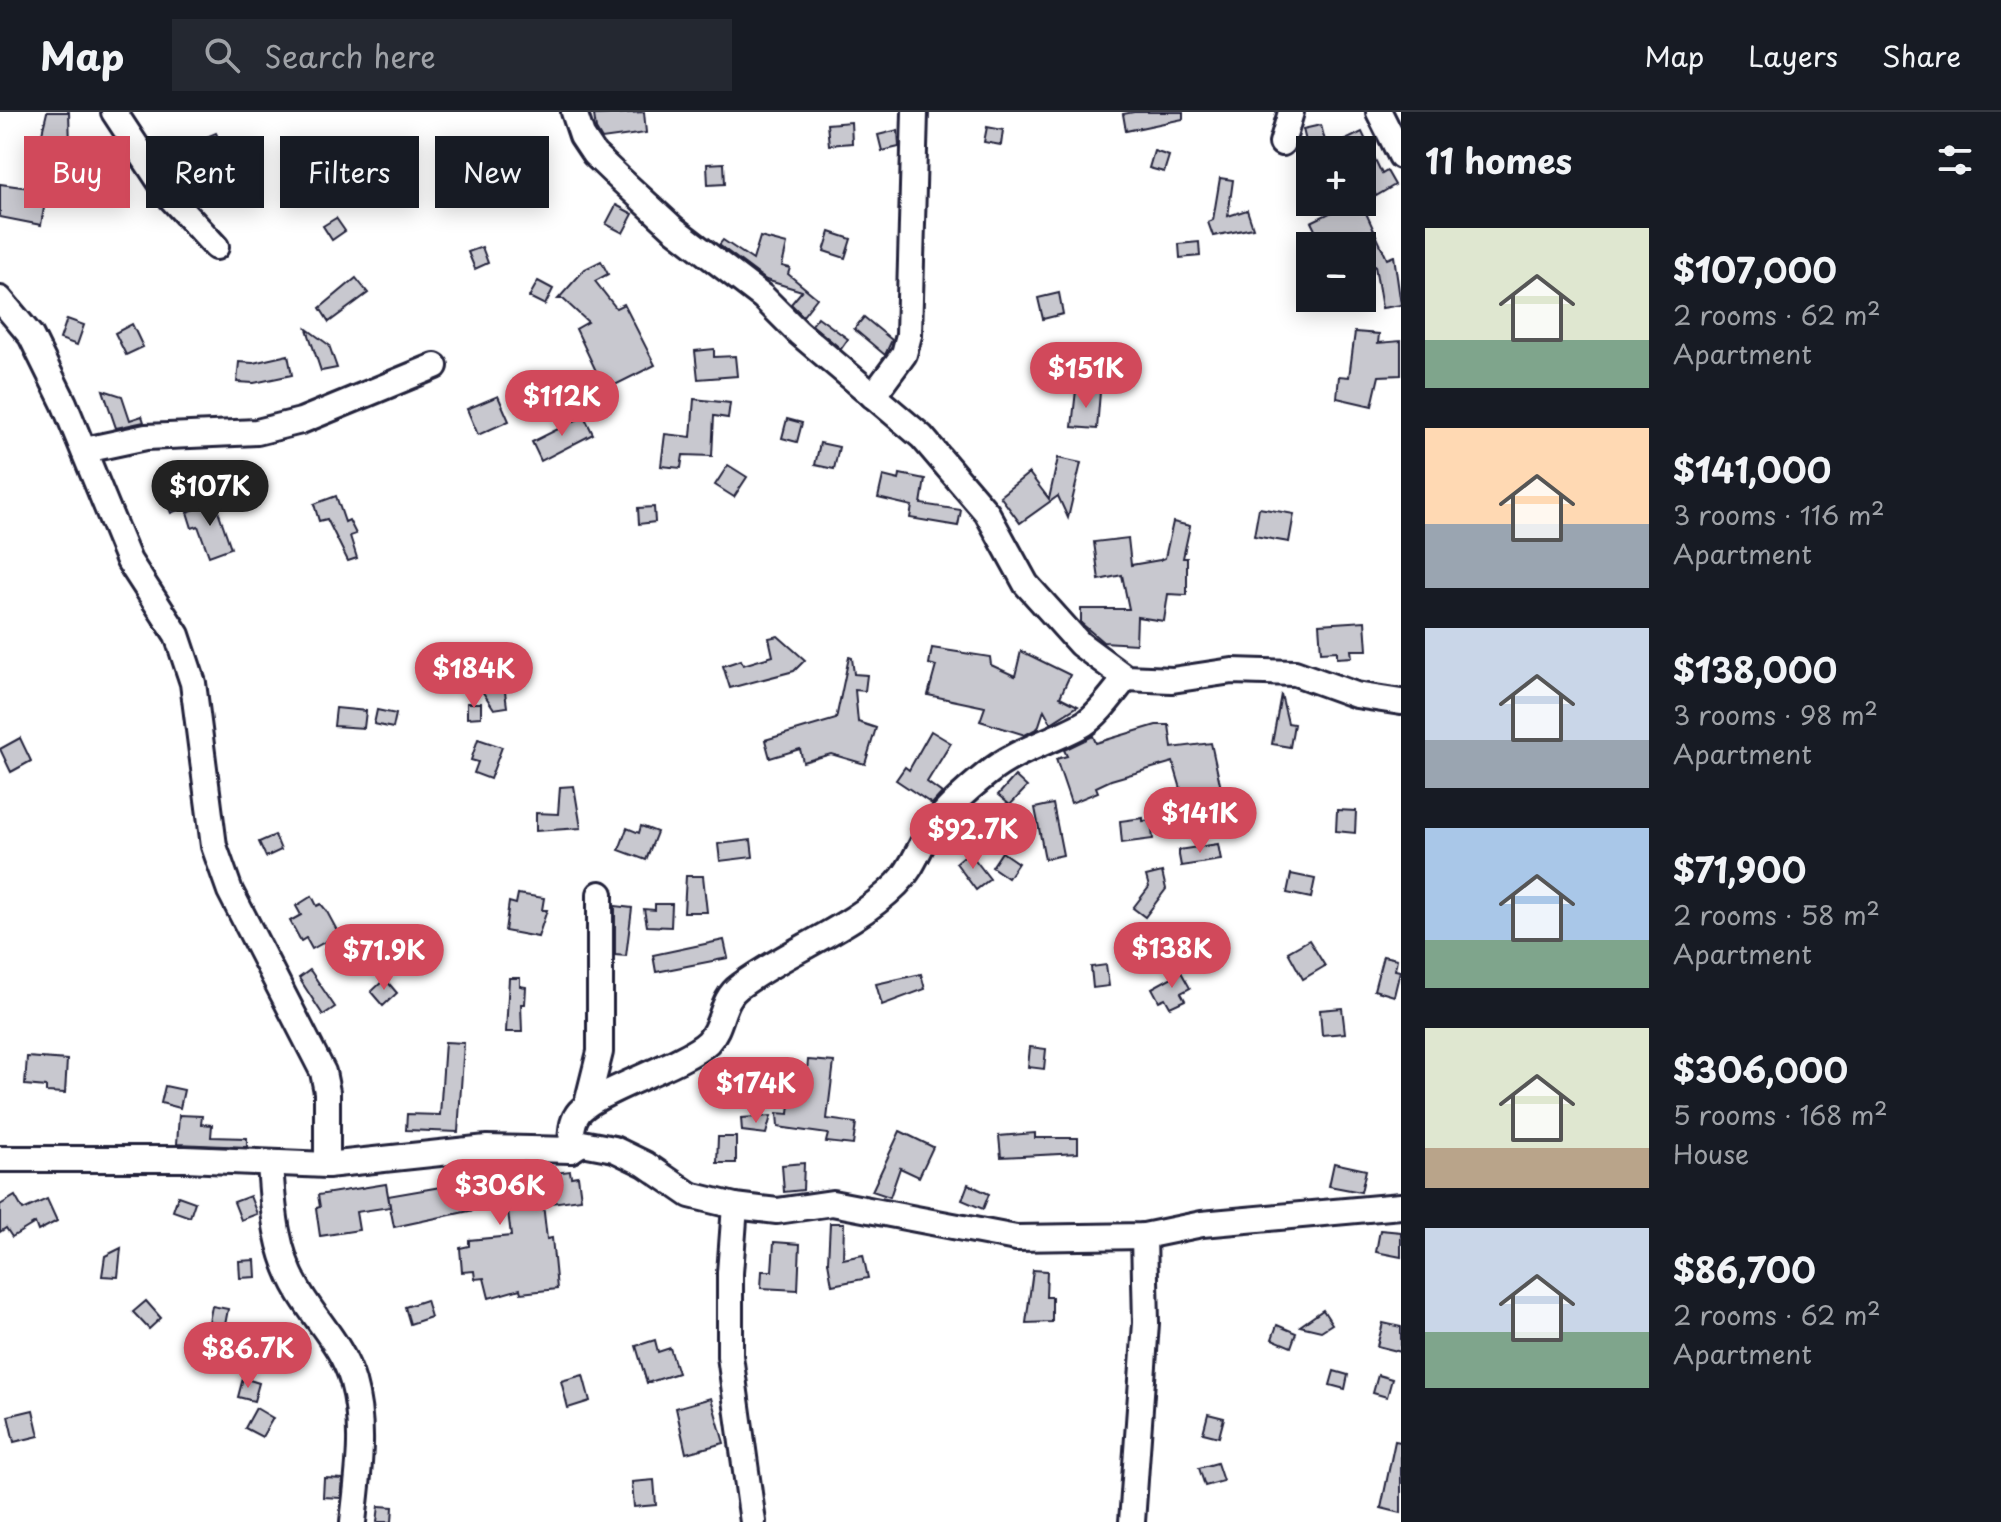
<!DOCTYPE html>
<html lang="en">
<head>
<meta charset="utf-8">
<style>
	body { margin:0; font-family:"Playpen Sans",sans-serif; background:#242831; color:#f1f3f6; height:100vh; display:flex; flex-direction:column; font-size:30px; white-space:nowrap }
	* { box-sizing:border-box; margin:0 }
	p { font-size:26px; color:#9ea1a6 }
	.icon { flex:none; width:44px; height:44px; fill:none; stroke:currentColor; stroke-width:2; stroke-linecap:round; stroke-linejoin:round }
	.map { position:relative; flex:1; overflow:hidden }
	.details { display:flex; flex-direction:column; background:#171b24; width:600px }
	.details>* { flex:none }
	.guide { position:absolute; left:24px; top:24px; width:760px; height:72px; display:flex; gap:16px }
	.controls { position:absolute; left:1296px; top:24px; display:grid; gap:16px }
	.controls a { display:grid; place-items:center; width:80px; height:80px; border-radius:0px; background:#171b24; box-shadow:0 4px 20px #0003; font-size:40px }
	.price { position:absolute; translate:-50% -68px; padding:0 18px; border-radius:28px; background:#d1495b; color:#fff; font-size:26px; line-height:52px; filter:drop-shadow(0 2px 4px #0008) }
	.price::after { content:''; position:absolute; left:50%; top:48px; width:24px; height:18px; margin-left:-12px; background:inherit; clip-path:polygon(0 0,100% 0,50% 100%) }
	.price.on { background:#222; color:#fff }
	ul { padding:0; list-style:none }
	li { display:flex; align-items:center; gap:24px; height:200px; padding:0 24px }
	li span { display:grid; place-items:center; flex:none; width:224px; height:160px; border-radius:0px; color:#555 }
	li>.icon { margin-inline-start:auto }
	span .icon { width:96px; height:96px; fill:#fffc; stroke-width:1 }
	li b { font-size:34px }
	h2 { display:flex; justify-content:space-between; align-items:center; height:96px; padding:0 24px; font-size:34px }
	.tag { padding:0 28px; border-radius:0px; background:#171b24; box-shadow:0 4px 20px #0003; font-size:28px; line-height:72px }
	.tag.on { background:#d1495b; color:#fff }
	header { display:flex; align-items:center; gap:48px; box-sizing:border-box; height:112px; padding:0 40px; background:#171b24; border-bottom:2px solid #363941 }
	header strong { font-size:38px }
	nav { display:flex; gap:44px; margin-inline-start:auto; font-size:28px }
	.search { width:560px; height:72px; background:#242831; display:flex; align-items:center; gap:20px; box-sizing:border-box; padding:0 28px; border-radius:0px; color:#9ea1a6; font-size:30px }
	main { display:flex; flex:1; min-height:0 }
	.map>svg:first-child { display:block }
</style>
</head>
<body>
<header>
<strong>Map</strong>
<div class="search"><svg class="icon" aria-label="search" viewBox="0 0 24 24"><circle cx="10" cy="10" r="6"/><path d="M15 15l6 6"/></svg>Search here</div>
<nav><a>Map</a><a>Layers</a><a>Share</a></nav>
</header>
<main>
<div class="map">
<svg width="1401" height="1410" viewBox="0 0 1401 1410">
	<rect width="100%" height="100%" fill="#fff"/>
	<filter id="ink" filterUnits="userSpaceOnUse"><feTurbulence type="fractalNoise" baseFrequency=".0125" numOctaves="2"/><feDisplacementMap in="SourceGraphic" scale="16" xChannelSelector="R" yChannelSelector="G"/><feConvolveMatrix kernelMatrix="1 2 1 2 8 2 1 2 1" color-interpolation-filters="sRGB"/></filter>
	<g filter="url(#ink)">
		<g fill="#c8c8cf" stroke="#22223b" stroke-width="2">
			<path d="M47,0H69L70,34L55,35L44,70L47,79L41,113L0,105V72L29,76Z"/>
			<path d="M644,0L646,21L602,27L596,17L594,3Z"/>
			<path d="M1134,0H1183V7L1126,19L1123,2Z"/>
			<path d="M851,10L852,31L829,33L827,12Z"/>
			<path d="M1321,13L1327,37L1362,20L1382,62L1387,59L1395,73L1376,84L1362,57V38H1308L1303,17Z"/>
			<path d="M987,15L1003,18L1001,33L984,30Z"/>
			<path d="M898,18L899,35L882,39L878,23Z"/>
			<path d="M216,21L229,51L199,64L194,50L171,60L161,44Z"/>
			<path d="M1154,39L1169,44L1164,60L1149,56Z"/>
			<path d="M724,51L725,72L708,73L707,52Z"/>
			<path d="M1220,66L1233,68L1228,104L1247,98L1253,116L1213,124L1208,110L1213,108Z"/>
			<path d="M125,67V83L103,84L102,68Z"/>
			<path d="M1329,90H1361L1387,147L1394,144L1401,193L1382,196L1375,154L1362,160V134H1323L1311,110L1332,100Z"/>
			<path d="M616,93L633,102L623,121L606,112Z"/>
			<path d="M336,106L345,119L332,128L323,114Z"/>
			<path d="M830,120L851,127L845,146L824,139Z"/>
			<path d="M760,125L787,132L782,154L790,156L788,162L817,186L803,204L791,192L802,179L766,168L719,133L723,128L753,148Z"/>
			<path d="M1199,130L1200,144L1180,146L1179,132Z"/>
			<path d="M482,135L488,151L475,157L468,140Z"/>
			<path d="M601,149L608,162L595,169L616,196L624,192L655,253L605,278L576,217L588,210L563,187H558L585,157Z"/>
			<path d="M356,166L368,181L329,210L320,196Z"/>
			<path d="M538,169L553,177L545,193L529,185Z"/>
			<path d="M1059,181L1063,202L1043,207L1038,186Z"/>
			<path d="M818,205L848,227L841,237L812,213Z"/>
			<path d="M864,205L892,228L885,243L854,217Z"/>
			<path d="M67,207L84,213L77,233L60,227Z"/>
			<path d="M132,212L143,235L126,243L115,221Z"/>
			<path d="M307,217L329,233L337,256L321,259Z"/>
			<path d="M1355,220L1379,222L1378,231L1401,229V263L1379,264L1372,294L1337,286L1339,264L1349,265Z"/>
			<path d="M714,237V245L735,244L737,264L698,267L695,239Z"/>
			<path d="M288,243L292,263L254,271L237,270L239,250L253,251Z"/>
			<path d="M103,278L122,284L130,308L142,304L144,310L116,316Z"/>
			<path d="M1076,278L1100,280L1097,317L1072,315Z"/>
			<path d="M498,284L509,309L478,323L467,297Z"/>
			<path d="M694,287L730,291L728,306L714,304L712,344L683,343L681,356L661,354L665,322L691,325Z"/>
			<path d="M584,304L593,322L541,349L532,330Z"/>
			<path d="M787,307L802,311L797,330L782,326Z"/>
			<path d="M820,331L839,335L834,357L815,353Z"/>
			<path d="M1058,346L1081,351L1068,406L1058,384L1020,411L1000,384L1029,361L1049,387Z"/>
			<path d="M728,353L747,365L734,385L715,373Z"/>
			<path d="M900,362L925,367L921,392L961,398L958,414L910,406L912,394L878,386L883,364L899,368Z"/>
			<path d="M188,377L194,391L171,401L165,387Z"/>
			<path d="M336,384L345,410L349,408L356,422L350,424L357,446L348,449L327,407L319,409L314,392Z"/>
			<path d="M215,390L231,436L209,444L198,414L192,416L187,400Z"/>
			<path d="M654,395L655,410L639,412L638,396Z"/>
			<path d="M1259,396L1294,402L1289,430L1254,424Z"/>
			<path d="M1173,410L1190,414L1183,446H1187V483L1168,482L1164,509L1137,505L1136,532L1103,530L1081,511V497H1129L1122,463L1099,468L1094,430L1128,426L1131,453L1160,448L1165,446Z"/>
			<path d="M1365,509L1367,538H1351L1352,545L1337,546V539L1321,540L1319,512Z"/>
			<path d="M778,524L805,548L794,559L730,576L723,554L741,548L743,553L773,544L769,526Z"/>
			<path d="M932,536L990,545L991,553L1015,564L1021,539L1070,563L1060,585L1078,594L1051,611L1044,598L1038,616L1025,623L980,609L985,595L928,583L936,554L929,552Z"/>
			<path d="M849,545L852,546L854,562L867,563L865,579L855,578L858,610L876,616L865,652L831,642L803,650L800,637L770,646L765,628L836,607Z"/>
			<path d="M480,549L496,573L504,572L507,595L494,597L468,558Z"/>
			<path d="M1281,582L1288,611L1294,612L1290,635L1272,632Z"/>
			<path d="M467,591H481V605L467,606Z"/>
			<path d="M336,596L366,599L364,616L334,614Z"/>
			<path d="M377,598L396,602L393,616L374,612Z"/>
			<path d="M1156,613H1169L1172,636L1211,631L1224,690L1207,695L1202,682L1184,687L1173,650L1111,668L1096,675L1098,680L1071,691L1056,647L1067,644L1064,638L1093,624L1096,631Z"/>
			<path d="M931,619L951,631L927,670L942,681L932,692L896,668L905,655L909,658Z"/>
			<path d="M20,626L31,649L11,660L0,637Z"/>
			<path d="M478,627L502,635L490,667L474,661L478,650L471,648Z"/>
			<path d="M1015,664L1027,675L1010,693L998,683Z"/>
			<path d="M574,674L581,716L536,719V701L558,702L560,675Z"/>
			<path d="M1053,692L1063,743L1045,747L1035,696Z"/>
			<path d="M1337,698L1356,699L1355,721L1336,719Z"/>
			<path d="M1143,706V709L1151,708L1153,727L1122,731L1120,709Z"/>
			<path d="M641,714L657,720L646,748L619,738L627,716L639,721Z"/>
			<path d="M275,723L281,738L266,745L259,730Z"/>
			<path d="M751,728L753,745L720,749L718,732Z"/>
			<path d="M1218,732L1221,748L1181,754L1178,738Z"/>
			<path d="M969,740L990,767L976,778L956,751Z"/>
			<path d="M1002,740L1018,751L1008,766L992,755Z"/>
			<path d="M1162,760L1166,777L1145,805L1133,796L1149,775L1146,764Z"/>
			<path d="M1291,762L1315,767L1311,786L1287,781Z"/>
			<path d="M686,764H703L707,800H684Z"/>
			<path d="M518,782L544,786L542,798H547L538,825L505,819L509,790L516,792Z"/>
			<path d="M312,784L317,794L321,792L326,798L339,822L312,837L306,826L301,829L290,809L301,803L296,794Z"/>
			<path d="M655,792H672L671,815L647,814L644,797L655,798Z"/>
			<path d="M615,794L632,796L626,844L615,843Z"/>
			<path d="M724,828L728,846L656,860L653,843Z"/>
			<path d="M1309,828L1325,854L1303,867L1288,840Z"/>
			<path d="M1383,844L1397,847L1395,858L1400,859L1394,884L1374,878Z"/>
			<path d="M1106,853L1109,874L1093,876L1091,855Z"/>
			<path d="M310,858L335,895L323,903L299,866Z"/>
			<path d="M1181,860L1190,876L1181,881L1185,888L1170,895L1165,886L1159,889L1152,876Z"/>
			<path d="M921,862L925,877L882,893L876,872Z"/>
			<path d="M509,866H520V874L526,875L525,892H521L522,920H506Z"/>
			<path d="M385,867L397,881L383,894L371,880Z"/>
			<path d="M1342,896L1345,921L1322,923L1320,898Z"/>
			<path d="M445,930L464,931L458,1020L406,1018L407,1002L440,1003Z"/>
			<path d="M1030,935L1046,937L1044,957L1028,955Z"/>
			<path d="M27,945L67,948L65,981L46,980V975L25,973Z"/>
			<path d="M808,948L834,950L827,1007L856,1011L853,1033L826,1030L828,1022L778,1015L777,1001L789,1002L791,982L805,983Z"/>
			<path d="M165,974L184,978L180,996L161,991Z"/>
			<path d="M179,1003L202,1004L201,1012L212,1013L211,1025L247,1026V1035L177,1032Z"/>
			<path d="M771,1004L766,1022L742,1019L741,1006Z"/>
			<path d="M900,1019L933,1035L919,1065L900,1056L890,1085L872,1079Z"/>
			<path d="M1035,1021V1026H1078V1041L1001,1045L999,1024Z"/>
			<path d="M718,1025H736V1051H717Z"/>
			<path d="M804,1051L803,1078L784,1080L782,1053Z"/>
			<path d="M1334,1051L1366,1058L1361,1080L1329,1074Z"/>
			<path d="M554,1057L555,1061L570,1059L571,1065L578,1064L581,1087L543,1092L547,1127L552,1126L557,1177L521,1181L520,1177L489,1186L484,1166L475,1167L474,1159L462,1160L460,1136L469,1134V1128L511,1124L507,1091L394,1115L388,1084L464,1071L466,1080L505,1072L510,1070L509,1064Z"/>
			<path d="M386,1072L390,1095L356,1100L359,1118L320,1124L316,1096L320,1095L318,1083Z"/>
			<path d="M968,1072L989,1082L983,1097L962,1088Z"/>
			<path d="M15,1084L23,1098L47,1087L57,1109L38,1119L35,1111L12,1125L6,1116L0,1120V1093Z"/>
			<path d="M178,1084L195,1090L190,1105L173,1099Z"/>
			<path d="M250,1084L257,1102L241,1108L234,1090Z"/>
			<path d="M830,1111H844L843,1147L863,1143L868,1166L832,1173L828,1150Z"/>
			<path d="M1380,1118L1401,1120V1145L1376,1140Z"/>
			<path d="M774,1130L800,1132L798,1178L761,1176L762,1159H772Z"/>
			<path d="M121,1136L118,1165L102,1164L105,1144Z"/>
			<path d="M255,1148L256,1165L240,1166L239,1149Z"/>
			<path d="M1033,1158L1047,1159L1046,1185H1052V1210L1026,1211Z"/>
			<path d="M426,1188L431,1205L410,1212L405,1195Z"/>
			<path d="M146,1189L161,1206L149,1217L133,1200Z"/>
			<path d="M212,1194L228,1197L225,1213L209,1210Z"/>
			<path d="M1323,1198L1332,1212L1321,1219L1300,1214Z"/>
			<path d="M1383,1211L1401,1215V1240L1377,1234Z"/>
			<path d="M1277,1213L1296,1221L1291,1235L1272,1227Z"/>
			<path d="M655,1228L658,1240L670,1236L678,1261L647,1271L636,1234Z"/>
			<path d="M1334,1259L1348,1263L1345,1277L1330,1273Z"/>
			<path d="M583,1263L590,1289L568,1296L561,1269Z"/>
			<path d="M1378,1263L1392,1267L1387,1285L1373,1281Z"/>
			<path d="M243,1266L259,1271L254,1289L238,1285Z"/>
			<path d="M711,1286L724,1331L686,1341L676,1296Z"/>
			<path d="M256,1296L273,1306L262,1325L245,1316Z"/>
			<path d="M33,1298L39,1324L14,1330L8,1304Z"/>
			<path d="M1208,1302L1224,1306L1219,1325L1203,1321Z"/>
			<path d="M1395,1329L1401,1330V1401L1381,1396Z"/>
			<path d="M1217,1351L1223,1369L1205,1374L1199,1356Z"/>
			<path d="M324,1366L343,1367L341,1386L323,1385Z"/>
			<path d="M654,1368L656,1393L634,1395L632,1370Z"/>
			<path d="M379,1394L393,1395L392,1410H377Z"/>
		</g>
		<g fill="none" stroke-linecap="round" stroke-linejoin="round">
			<defs>
				<g id="minor">
					<path d="M114,0L170,85L216,135"/>
					<path d="M574,0L582,24L594,42L619,66L674,117L763,185L799,221L922,325L987,401L1026,472L1080,532L1126,566L1172,568L1232,559L1295,561L1356,583L1401,590"/>
					<path d="M1379,0L1401,44"/>
					<path d="M1282,31L1291,0"/>
					<path d="M0,187L31,224L64,291L129,449L177,523L193,571L214,734L230,779L323,960L327,980V1053"/>
					<path d="M873,284L904,242L909,223L915,0"/>
					<path d="M85,338L146,325L257,320L301,309L435,254"/>
					<path d="M587,992L600,940V782"/>
					<path d="M571,1038C572,1027 570,1013 577,1003C590,980 683,954 708,930C724,913 720,888 740,874C790,837 852,817 897,772C914,755 919,734 932,716C947,695 968,677 988,661C1016,638 1054,629 1085,611C1100,601 1114,580 1126,566"/>
					<path d="M0,1047H185L327,1053L487,1036L571,1038L582,1031L614,1037L645,1052L690,1083L735,1094L777,1099L832,1091L1016,1126L1144,1124L1202,1112L1401,1094"/>
					<path d="M270,1051C273,1097 275,1140 300,1181C318,1211 343,1235 353,1270C366,1316 358,1363 353,1410"/>
					<path d="M735,1094L730,1161V1244L753,1410"/>
					<path d="M1132,1410L1146,1211L1144,1124"/>
				</g>
			</defs>
			<use href="#minor" stroke="#22223b" stroke-width="30"/>
			<use href="#minor" stroke="#fff" stroke-width="24"/>
		</g>
	</g>
</svg>
<div class="controls">
<a>+</a>
<a>−</a>
</div>
<b class="price" style="left:1086px;top:298px">$151K</b>
<b class="price" style="left:562px;top:326px">$112K</b>
<b class="price on" style="left:210px;top:416px">$107K</b>
<b class="price" style="left:474px;top:598px">$184K</b>
<b class="price" style="left:1200px;top:743px">$141K</b>
<b class="price" style="left:973px;top:759px">$92.7K</b>
<b class="price" style="left:1172px;top:878px">$138K</b>
<b class="price" style="left:384px;top:880px">$71.9K</b>
<b class="price" style="left:756px;top:1013px">$174K</b>
<b class="price" style="left:500px;top:1115px">$306K</b>
<b class="price" style="left:248px;top:1278px">$86.7K</b>
<div class="guide">
<a class="tag on">Buy</a>
<a class="tag">Rent</a>
<a class="tag">Filters</a>
<a class="tag">New</a>
</div>
</div>
<section class="details">
<h2>11 homes<svg class="icon" aria-label="filters" viewBox="0 0 24 24"><path d="M4 7h16M4 17h16"/><circle cx="9" cy="7" r="2"/><circle cx="15" cy="17" r="2"/></svg></h2>
<ul>
<li><span style="background:linear-gradient(#dfe7d0 70%,#7fa58c 0)"><svg class="icon" aria-label="home" viewBox="0 0 24 24"><path d="M3 11l9-7 9 7M6 9v11h12V9"/></svg></span><div><b>$107,000</b><p>2 rooms · 62 m²</p><p>Apartment</p></div></li>
<li><span style="background:linear-gradient(#ffd9b3 60%,#9aa5b1 0)"><svg class="icon" aria-label="home" viewBox="0 0 24 24"><path d="M3 11l9-7 9 7M6 9v11h12V9"/></svg></span><div><b>$141,000</b><p>3 rooms · 116 m²</p><p>Apartment</p></div></li>
<li><span style="background:linear-gradient(#c9d6e8 70%,#9aa5b1 0)"><svg class="icon" aria-label="home" viewBox="0 0 24 24"><path d="M3 11l9-7 9 7M6 9v11h12V9"/></svg></span><div><b>$138,000</b><p>3 rooms · 98 m²</p><p>Apartment</p></div></li>
<li><span style="background:linear-gradient(#a9c7e8 70%,#7fa58c 0)"><svg class="icon" aria-label="home" viewBox="0 0 24 24"><path d="M3 11l9-7 9 7M6 9v11h12V9"/></svg></span><div><b>$71,900</b><p>2 rooms · 58 m²</p><p>Apartment</p></div></li>
<li><span style="background:linear-gradient(#dfe7d0 75%,#b9a48a 0)"><svg class="icon" aria-label="home" viewBox="0 0 24 24"><path d="M3 11l9-7 9 7M6 9v11h12V9"/></svg></span><div><b>$306,000</b><p>5 rooms · 168 m²</p><p>House</p></div></li>
<li><span style="background:linear-gradient(#c9d6e8 65%,#7fa58c 0)"><svg class="icon" aria-label="home" viewBox="0 0 24 24"><path d="M3 11l9-7 9 7M6 9v11h12V9"/></svg></span><div><b>$86,700</b><p>2 rooms · 62 m²</p><p>Apartment</p></div></li>
</ul>
</section>
</main>
</body>
</html>
